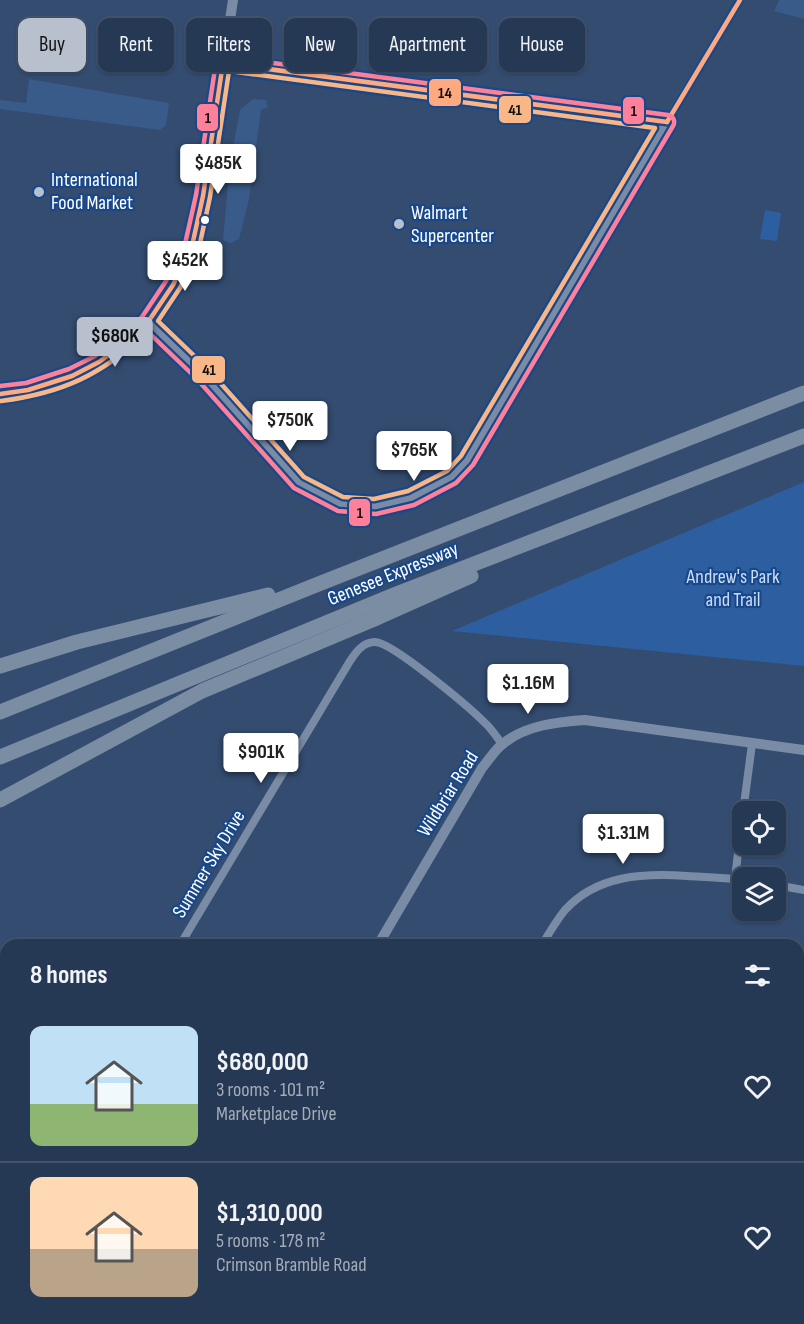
<!DOCTYPE html>
<html lang="en">
<head>
<meta charset="utf-8">
<style>
	body { margin:0; font-family:"Sofia Sans Condensed",sans-serif; background:#32445e; color:#f1f3f6; height:100vh; display:flex; flex-direction:column; font-size:22px; white-space:nowrap }
	* { box-sizing:border-box; margin:0 }
	p { font-size:20px; color:#a4acb8 }
	.icon { flex:none; width:33px; height:33px; fill:none; stroke:currentColor; stroke-width:2; stroke-linecap:round; stroke-linejoin:round }
	.map { position:relative; flex:1; overflow:hidden }
	.details { position:absolute; left:0px; top:939px; width:804px; height:386px; display:flex; flex-direction:column; background:#263954; border-radius:18px 18px 0 0; box-shadow:0 2px 4px #0004,0 0 0 2px #42536b }
	.details>* { flex:none }
	.guide { position:absolute; left:18px; top:18px; width:768px; height:54px; display:flex; gap:12px }
	.tools { position:absolute; left:732px; top:801px; display:grid; gap:12px }
	.tools a { display:grid; place-items:center; width:54px; height:54px; border-radius:12px; background:#263954; box-shadow:0 2px 4px #0004,0 0 0 2px #42536b; font-size:30px }
	.price { position:absolute; translate:-50% -51px; padding:0 14px; border-radius:6px; background:#fff; color:#222; font-size:20px; line-height:39px; filter:drop-shadow(0 2px 3px #0008) }
	.price::after { content:''; position:absolute; left:50%; top:36px; width:18px; height:14px; margin-left:-9px; background:inherit; clip-path:polygon(0 0,100% 0,50% 100%) }
	.price.on { background:#b8c0cd; color:#111 }
	ul { padding:0; list-style:none }
	li { display:flex; align-items:center; gap:18px; height:150px; padding:0 30px }
	li+li { border-top:2px solid #42536b }
	li span { display:grid; place-items:center; flex:none; width:168px; height:120px; border-radius:12px; color:#555 }
	li>.icon { margin-inline-start:auto }
	span .icon { width:72px; height:72px; fill:#fffc; stroke-width:1 }
	li b { font-size:26px }
	h2 { display:flex; justify-content:space-between; align-items:center; height:72px; padding:0 30px; font-size:26px }
	.chip { padding:0 21px; border-radius:12px; background:#263954; box-shadow:0 2px 4px #0004,0 0 0 2px #42536b; font-size:21px; line-height:54px }
	.chip.on { background:#b8c0cd; color:#111 }
	.map>svg:first-child { display:block }
</style>
</head>
<body>
<div class="map">
<svg width="804" height="1324" viewBox="0 0 804 1324">
	<rect width="100%" height="100%" fill="#334c70"/>
	<g fill="#2d5fa0">
		<path d="M765,210L781,213L777,241L760,239Z"/>
		<path d="M804,482V666L452,631Z"/>
	</g>
	<g fill="#385b8a">
		<path d="M779,0H804V19L774,11Z"/>
		<path d="M29,79L169,103L166,125L160,130L0,109V100L26,103Z"/>
		<path d="M253,99L266,100L268,107L261,110L249,199L239,239L231,243L223,240L230,163L240,110Z"/>
	</g>
	<g fill="none" stroke-linecap="round" stroke-linejoin="round">
		<g stroke="#7a8ca5" stroke-width="8">
			<path d="M223,63L667,122"/>
			<path d="M148,322L201,373L299,483L341,504L375,507L411,498L452,477L467,461L626,189L740,0"/>
			<path d="M743,812L752,744"/>
			<path d="M735,879L742,818"/>
			<path d="M776,885L804,890"/>
			<path d="M180,945L350,661C356,652 363,642 375,642C392,642 469,707 484,722C491,728 496,736 502,744"/>
			<path d="M542,945C549,933 556,921 565,910C597,875 643,873 687,876C705,877 724,877 742,880"/>
			<path d="M0,1189L6,1190"/>
			<path d="M314,1324L317,1318"/>
			<path d="M470,1324L473,1318"/>
			<path d="M629,1324L633,1318"/>
		</g>
		<g stroke="#7a8ca5" stroke-width="10">
			<path d="M0,394L28,390L72,376L99,362L125,343L148,322L173,285L192,246L200,216L233,0"/>
			<path d="M378,945L482,768C489,760 495,749 504,743C526,725 558,722 585,720L804,750"/>
			<path d="M152,1324L155,1318"/>
		</g>
		<g stroke="#7b8da3" stroke-width="15">
			<path d="M0,666L77,642L268,595"/>
			<path d="M0,712L321,583L804,393"/>
			<path d="M0,757L394,595L804,436"/>
			<path d="M0,800L202,691L379,617L471,576"/>
		</g>
		<defs>
			<g id="bus-1">
				<path d="M223,63L667,122"/>
				<path d="M667,122L740,0"/>
				<path d="M0,394L28,390L72,376L99,362L125,343L148,322L173,285L192,246L203,196L223,63"/>
			</g>
			<g id="bus-2">
				<path d="M229,71L655,128L461,456L447,471L408,491L374,499L343,497L304,477L207,368L158,321L180,288L199,248L210,197Z"/>
				<path d="M1,401C63,393 101,375 148,332"/>
			</g>
			<path id="bus-3" d="M0,386L26,383L69,369L95,356L120,337L142,317L166,281L185,244L196,195L216,62L220,56L668,115C673,116 676,121 673,126L473,465L456,483L414,505L376,514L338,511L294,488L196,378L148,332"/>
		</defs>
		<use href="#bus-1" stroke="#19488a" stroke-width="9"/>
		<use href="#bus-2" stroke="#19488a" stroke-width="9"/>
		<use href="#bus-3" stroke="#19488a" stroke-width="9"/>
		<use href="#bus-1" stroke="#ffa980" stroke-width="4.5"/>
		<use href="#bus-2" stroke="#f9b686" stroke-width="4.5"/>
		<use href="#bus-3" stroke="#ff8098" stroke-width="4.5"/>
	</g>
	<g fill="#b8c0cd" stroke="#19488a" stroke-width="2">
		<circle cx="39" cy="192" r="6"/>
		<circle cx="399" cy="224" r="6"/>
	</g>
	<circle fill="#fff" stroke="#19488a" stroke-width="2" cx="205" cy="220" r="5"/>
	<g text-anchor="middle" dominant-baseline="central" stroke-width="4.5" stroke-linejoin="round" paint-order="stroke">
		<g font-size="20" fill="#fff" stroke="#19488a" text-anchor="start">
			<text x="51" y="180">International<tspan x="51" dy="23">Food Market</tspan></text>
			<text x="411" y="213">Walmart<tspan x="411" dy="23">Supercenter</tspan></text>
		</g>
		<g font-size="20" fill="#fff" stroke="#19488a">
			<text transform="translate(393 574) rotate(-22)">Genesee Expressway</text>
			<text transform="translate(448 794) rotate(-58)">Wildbriar Road</text>
			<text transform="translate(209 864) rotate(-59)">Summer Sky Drive</text>
		</g>
		<g font-size="20" fill="#c8defa" stroke="#19488a">
			<text x="733" y="577">Andrew's Park<tspan x="733" dy="23">and Trail</tspan></text>
		</g>
	</g>
	<g stroke="#19488a" stroke-width="2">
		<rect x="428" y="78" width="34" height="29" rx="6" fill="#ffa980"/>
		<rect x="498" y="95" width="34" height="29" rx="6" fill="#f9b686"/>
		<rect x="622" y="96" width="23" height="29" rx="6" fill="#ff8098"/>
		<rect x="196" y="103" width="23" height="29" rx="6" fill="#ff8098"/>
		<rect x="191" y="355" width="35" height="29" rx="6" fill="#f9b686"/>
		<rect x="348" y="498" width="23" height="29" rx="6" fill="#ff8098"/>
	</g>
	<g font-size="16" text-anchor="middle" font-weight="bold" fill="#111">
		<text x="445" y="98">14</text>
		<text x="515" y="115">41</text>
		<text x="634" y="116">1</text>
		<text x="208" y="123">1</text>
		<text x="209" y="375">41</text>
		<text x="360" y="518">1</text>
	</g>
</svg>
<div class="tools">
<a><svg class="icon" aria-label="locate" viewBox="0 0 24 24"><circle cx="12" cy="12" r="6"/><path d="M12 2v4M12 18v4M2 12h4M18 12h4"/></svg></a>
<a><svg class="icon" aria-label="layers" viewBox="0 0 24 24"><path d="M12 4l9 5-9 5-9-5zM3 14l9 5 9-5"/></svg></a>
</div>
<b class="price" style="left:218px;top:195px">$485K</b>
<b class="price" style="left:185px;top:292px">$452K</b>
<b class="price on" style="left:115px;top:368px">$680K</b>
<b class="price" style="left:290px;top:452px">$750K</b>
<b class="price" style="left:414px;top:482px">$765K</b>
<b class="price" style="left:528px;top:715px">$1.16M</b>
<b class="price" style="left:261px;top:784px">$901K</b>
<b class="price" style="left:623px;top:865px">$1.31M</b>
<div class="guide">
<a class="chip on">Buy</a>
<a class="chip">Rent</a>
<a class="chip">Filters</a>
<a class="chip">New</a>
<a class="chip">Apartment</a>
<a class="chip">House</a>
</div>
<section class="details">
<h2>8 homes<svg class="icon" aria-label="filters" viewBox="0 0 24 24"><path d="M4 7h16M4 17h16"/><circle cx="9" cy="7" r="2"/><circle cx="15" cy="17" r="2"/></svg></h2>
<ul>
<li><span style="background:linear-gradient(#bfe0f5 65%,#8fb573 0)"><svg class="icon" aria-label="home" viewBox="0 0 24 24"><path d="M3 11l9-7 9 7M6 9v11h12V9"/></svg></span><div><b>$680,000</b><p>3 rooms · 101 m²</p><p>Marketplace Drive</p></div><svg class="icon" aria-label="heart" viewBox="0 0 24 24"><path d="M12 20l-8-8c-3-5 5-10 8-4 3-6 11-1 8 4z"/></svg></li>
<li><span style="background:linear-gradient(#ffd9b3 60%,#b9a48a 0)"><svg class="icon" aria-label="home" viewBox="0 0 24 24"><path d="M3 11l9-7 9 7M6 9v11h12V9"/></svg></span><div><b>$1,310,000</b><p>5 rooms · 178 m²</p><p>Crimson Bramble Road</p></div><svg class="icon" aria-label="heart" viewBox="0 0 24 24"><path d="M12 20l-8-8c-3-5 5-10 8-4 3-6 11-1 8 4z"/></svg></li>
</ul>
</section>
</div>
</body>
</html>
